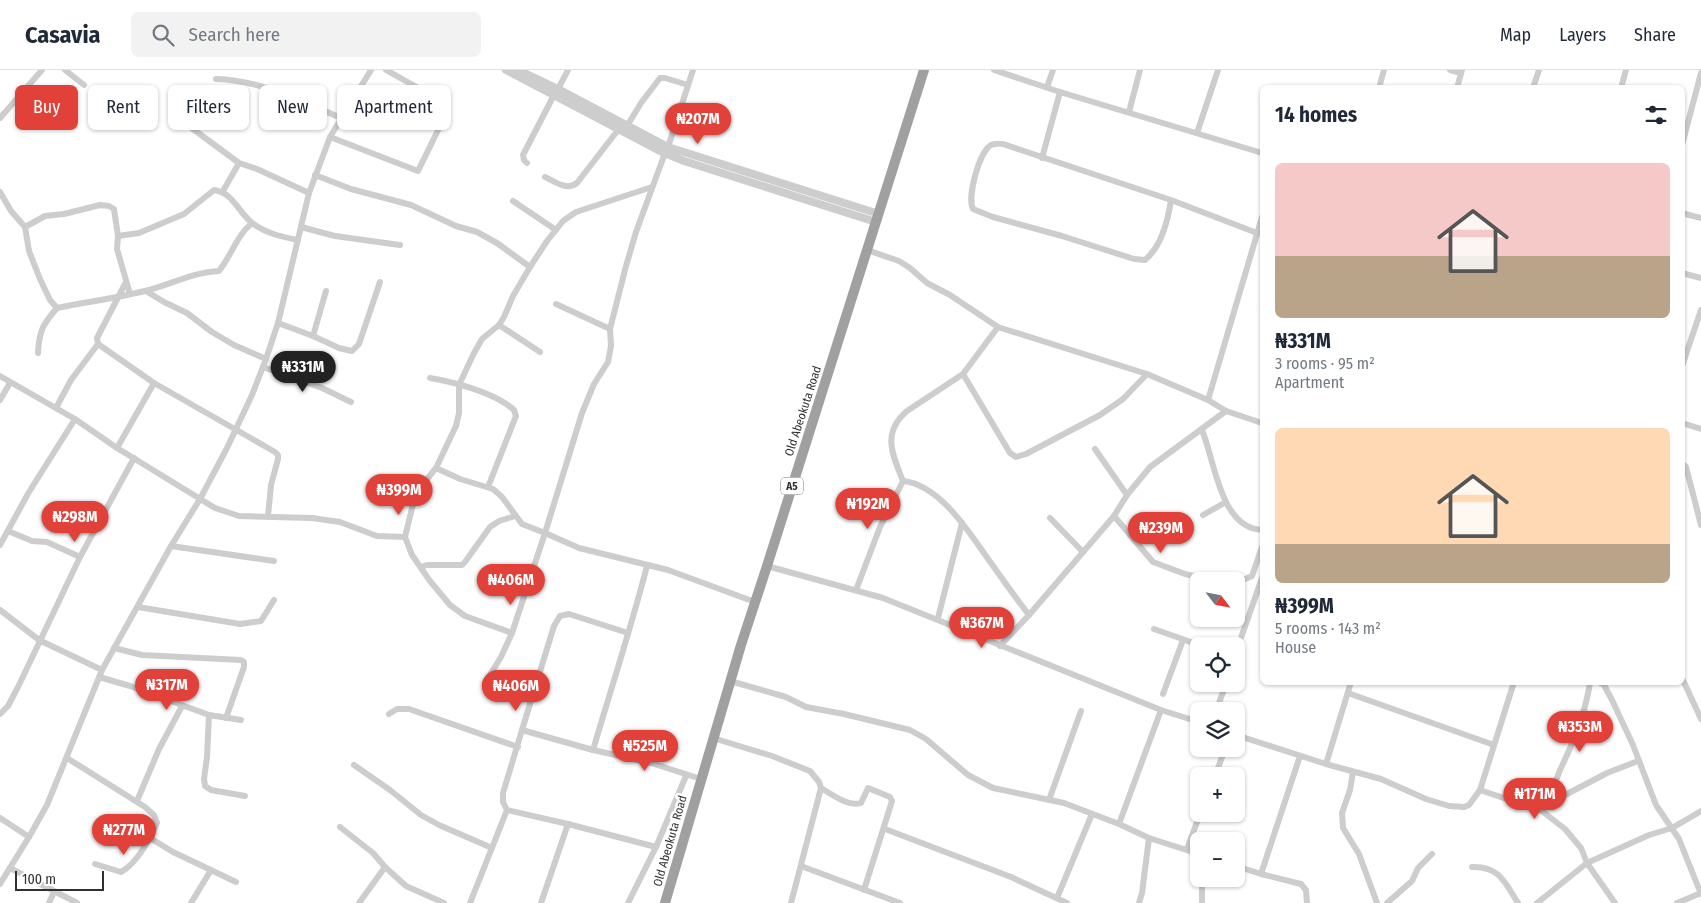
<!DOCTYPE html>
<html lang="en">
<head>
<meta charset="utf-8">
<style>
	body { margin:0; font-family:"Fira Sans Condensed",sans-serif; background:#f2f2f3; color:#1f2937; height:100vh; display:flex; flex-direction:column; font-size:19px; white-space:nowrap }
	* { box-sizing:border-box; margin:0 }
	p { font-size:16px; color:#747a83 }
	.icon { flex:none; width:28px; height:28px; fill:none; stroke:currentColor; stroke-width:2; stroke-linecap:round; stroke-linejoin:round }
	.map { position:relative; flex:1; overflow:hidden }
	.side { position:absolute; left:1260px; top:15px; width:425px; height:600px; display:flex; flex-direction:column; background:#fff; border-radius:8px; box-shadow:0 1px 4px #0004 }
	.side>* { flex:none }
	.banner { position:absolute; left:15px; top:15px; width:475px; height:45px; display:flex; gap:10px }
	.needle { width:32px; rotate:122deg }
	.fabs { position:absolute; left:1190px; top:502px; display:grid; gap:10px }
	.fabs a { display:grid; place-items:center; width:55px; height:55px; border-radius:8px; background:#fff; box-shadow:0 1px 4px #0004; font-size:25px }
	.scale { position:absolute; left:15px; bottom:12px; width:89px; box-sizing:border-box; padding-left:5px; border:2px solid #303030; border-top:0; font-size:14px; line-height:18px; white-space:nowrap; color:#303030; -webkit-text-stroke:4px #fff; paint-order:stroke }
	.price { position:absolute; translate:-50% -42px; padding:0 11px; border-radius:18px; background:#e14138; color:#fff; font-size:16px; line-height:32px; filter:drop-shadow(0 1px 2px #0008) }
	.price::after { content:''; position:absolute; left:50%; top:30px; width:15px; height:11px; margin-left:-8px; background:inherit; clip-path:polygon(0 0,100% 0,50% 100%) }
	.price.on { background:#222; color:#fff }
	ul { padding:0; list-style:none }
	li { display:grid; align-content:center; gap:10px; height:265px; padding:0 15px }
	li span { display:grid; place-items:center; height:155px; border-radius:8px; color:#555 }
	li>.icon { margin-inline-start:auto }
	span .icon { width:90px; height:90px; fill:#fffc; stroke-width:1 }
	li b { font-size:21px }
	h2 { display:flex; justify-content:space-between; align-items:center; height:60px; padding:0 15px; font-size:21px }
	.tag { padding:0 18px; border-radius:8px; background:#fff; box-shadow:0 1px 4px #0004; font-size:18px; line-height:45px }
	.tag.on { background:#e14138; color:#fff }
	header { display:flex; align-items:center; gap:30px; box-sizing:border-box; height:70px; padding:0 25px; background:#fff; border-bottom:1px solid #e0e1e3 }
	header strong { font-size:24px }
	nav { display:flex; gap:28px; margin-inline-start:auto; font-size:18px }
	.search { width:350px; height:45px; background:#f2f2f3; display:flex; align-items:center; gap:12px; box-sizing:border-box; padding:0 18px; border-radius:8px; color:#747a83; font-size:19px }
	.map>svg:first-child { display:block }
</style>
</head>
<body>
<header>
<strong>Casavia</strong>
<div class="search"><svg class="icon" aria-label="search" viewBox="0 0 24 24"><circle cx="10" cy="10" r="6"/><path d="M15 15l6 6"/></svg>Search here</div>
<nav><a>Map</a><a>Layers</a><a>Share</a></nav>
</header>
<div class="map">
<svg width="1701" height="833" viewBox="0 0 1701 833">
	<rect width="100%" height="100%" fill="#fff"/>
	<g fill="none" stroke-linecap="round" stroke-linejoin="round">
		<g stroke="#cdcdcd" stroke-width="6">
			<path d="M65,0L84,15"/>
			<path d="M994,0L1060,22L1262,83"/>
			<path d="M1450,0L1461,3"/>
			<path d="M216,9C260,10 301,31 341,48"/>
			<path d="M1047,17L1053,0"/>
			<path d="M1379,18L1384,0"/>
			<path d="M1457,18L1462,0"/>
			<path d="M1533,18L1539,0"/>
			<path d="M1621,18L1626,0"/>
			<path d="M558,19L568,0"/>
			<path d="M1129,42L1140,0"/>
			<path d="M174,45L239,93L257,99L309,123"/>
			<path d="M0,48L42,0"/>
			<path d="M627,56L641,33L660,8H665L688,15"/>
			<path d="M1197,63L1218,0"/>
			<path d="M330,67L418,101L447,42L445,33L386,0"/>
			<path d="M1682,75L1701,3"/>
			<path d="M668,77L693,0"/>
			<path d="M665,83L636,162L626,196L610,259L611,276L608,292L594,314L582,343L545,463L579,478L668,500L755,532"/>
			<path d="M1042,88L1060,22"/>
			<path d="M527,93L524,90L523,85L554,25"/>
			<path d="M315,105L351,119L411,135L456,156L477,162L497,173L530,197"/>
			<path d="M545,107C556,112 566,121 577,113L618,60"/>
			<path d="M223,121L239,93"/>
			<path d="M0,122L11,141L25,157L29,181L40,209L50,230L57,238"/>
			<path d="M1171,130C1168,150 1162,176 1145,190L1134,189L1062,166L993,147L973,139C967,127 979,82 991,75C995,73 999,74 1003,74L1171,130L1257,163"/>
			<path d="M513,131L556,160"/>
			<path d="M1682,143L1701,148"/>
			<path d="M25,157L45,146L64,144L100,135L109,136L114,139L118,166L117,179L130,224"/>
			<path d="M301,157L335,166L400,175"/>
			<path d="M118,166L139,163L184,144L214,120C233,123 237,140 251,152C264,163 282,167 298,170"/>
			<path d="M867,180L899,191L910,198L927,213L950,225L998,257L1147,304L1208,330L1226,341L1262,353"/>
			<path d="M1682,203L1701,208"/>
			<path d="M126,212L97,268L98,274L154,313L275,382L278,385V389L271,415L268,446"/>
			<path d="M146,221L164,232L187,243L212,262L234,275L266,289"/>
			<path d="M556,234L610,259"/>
			<path d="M278,253L313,266L339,278L352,281L359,274L380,212"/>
			<path d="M499,255L540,282"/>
			<path d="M313,266L326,221"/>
			<path d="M38,283C39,261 43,254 57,238C87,232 116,228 145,221C170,215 193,202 219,201C231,186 237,165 252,153"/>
			<path d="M1682,296L1701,240"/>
			<path d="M263,297L322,318L351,332"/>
			<path d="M963,304L1010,383L1016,387L1026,384L1100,345L1123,329L1147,304"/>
			<path d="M0,306L75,349L117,378L215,438L239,446L312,448L340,452L377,466L405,467"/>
			<path d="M430,308C454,312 496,323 514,340L516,346L488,417"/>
			<path d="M0,330L10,313"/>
			<path d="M1208,330L1262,147"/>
			<path d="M56,338L71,310L98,274"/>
			<path d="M1682,353L1701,359"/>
			<path d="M1202,360C1215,391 1220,458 1262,460"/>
			<path d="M117,378L154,313"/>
			<path d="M1095,379L1127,425"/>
			<path d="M1682,393L1686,397L1701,455"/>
			<path d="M436,398L460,409L493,419L502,427L522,454L545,463L512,563L501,587L485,613"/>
			<path d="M903,411C941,415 970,464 991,493C1003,510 1016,528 1029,545"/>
			<path d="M1203,445L1226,432"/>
			<path d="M1114,446L1153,492L1185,504L1216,511"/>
			<path d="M1050,448L1083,482"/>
			<path d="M8,461L32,471L47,472L80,487"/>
			<path d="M0,475L29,422L75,349"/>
			<path d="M171,476L274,491"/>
			<path d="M767,496L883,528L1161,640L1199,652"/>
			<path d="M421,497L427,495H462L465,492L490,457L499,451L515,446"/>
			<path d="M1236,513L1252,506L1262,477"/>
			<path d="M856,520L880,457L903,411C893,386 881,363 907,341L963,304L998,257"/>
			<path d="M138,537L240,554L261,551L274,530"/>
			<path d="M0,540L39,570L102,600"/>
			<path d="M938,548L962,453"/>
			<path d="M1154,559L1202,576"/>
			<path d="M512,563L465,546L450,535L430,511L412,485L405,467L412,438L416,427L423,414L436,398L456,356L459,343V315L474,283L482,269L499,255L504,247L513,226L530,197L547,171L563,151L576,142L652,117"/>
			<path d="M628,563L569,544L560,546L554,556L522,660L593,680L651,693L701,709"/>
			<path d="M1000,576L1029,545L1114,446L1127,425L1150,397L1226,341"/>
			<path d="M114,578L142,585L241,590L244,592V597L226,648"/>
			<path d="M1236,582L1262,508"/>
			<path d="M99,607L130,616L209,645L241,650"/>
			<path d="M1682,608L1701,649"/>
			<path d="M730,611L786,627L806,637L844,644L910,660L926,669L968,705L993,718L1064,733L1119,754L1149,768L1199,784"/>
			<path d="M1599,612L1604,615L1612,630L1633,675L1656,735L1679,769L1701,824"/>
			<path d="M1348,623L1494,675"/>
			<path d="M1163,624L1183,570"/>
			<path d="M1216,641L1226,614"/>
			<path d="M0,644L8,636L18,617L80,487L134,388"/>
			<path d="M389,644L397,639H409L518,677"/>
			<path d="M209,645L207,687L204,709L205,716L211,720L245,726"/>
			<path d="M1236,665L1326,694L1381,709L1426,729L1449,736L1464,737L1469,735L1480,720L1514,612"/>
			<path d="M713,668L772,686L810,701L819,712L821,718L791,833"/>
			<path d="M593,680C611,619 631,558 647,496"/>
			<path d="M67,688L145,737L154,745L157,753C149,769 138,793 121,802L95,794"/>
			<path d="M1326,694L1351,612"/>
			<path d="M354,695L390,720L421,745L439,755L492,778"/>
			<path d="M1353,702L1350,720L1342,743L1343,758L1359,784L1377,833"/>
			<path d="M1215,706L1225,679"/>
			<path d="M821,718C833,725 848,737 861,733L868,718L890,727L892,731L864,820"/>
			<path d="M1480,720L1542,741L1565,759L1581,778L1587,793L1615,833"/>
			<path d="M1049,730L1081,641"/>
			<path d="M137,731L159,679L182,636"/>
			<path d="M1548,734L1607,703L1638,691"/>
			<path d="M507,740L568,754L656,777"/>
			<path d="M1542,741C1552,729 1554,713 1561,698C1574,671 1586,642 1590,612"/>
			<path d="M0,748L29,767"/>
			<path d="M1119,754L1161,640"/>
			<path d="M340,757L373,783L385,797L406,816L444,833"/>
			<path d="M885,759L1011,807L1067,833"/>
			<path d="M150,768L173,782L236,812"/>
			<path d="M1187,779L1200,744"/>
			<path d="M801,796L900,833"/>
			<path d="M1236,796L1261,804L1301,814L1306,820L1307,833"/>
			<path d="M1472,797C1500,796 1505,813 1518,833"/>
			<path d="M10,798L77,833"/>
			<path d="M1261,804L1300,686"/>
			<path d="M1202,809V833"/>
			<path d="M0,814L29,767L47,735L102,600L171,476L200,429L227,378L252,325L266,289L278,253L309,123L330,67L371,0"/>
			<path d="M1057,828L1092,744"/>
			<path d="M49,833L54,822"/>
			<path d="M191,833L211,800"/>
			<path d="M359,833L385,797"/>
			<path d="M470,833L507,740L503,732V723L522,660"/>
			<path d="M541,833L568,754"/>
			<path d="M628,833L656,777L686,706"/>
			<path d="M1139,833L1142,823L1149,768"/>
			<path d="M1387,833L1412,811L1418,798L1432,784"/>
			<path d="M1537,833L1587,793L1649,765L1672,758L1701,741"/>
			<path d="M1677,833L1701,823"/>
		</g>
		<g stroke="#cdcdcd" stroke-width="8">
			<path d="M506,0L660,81L684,91L876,152"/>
			<path d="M518,0L558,19L668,77L879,144"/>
		</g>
		<path stroke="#a0a0a0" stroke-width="10" d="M665,833L741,575L767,496L924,0"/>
	</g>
	<g text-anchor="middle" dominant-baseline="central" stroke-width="5" stroke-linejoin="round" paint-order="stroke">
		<rect fill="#fff" stroke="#6e6e6e" stroke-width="1" x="781" y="407.5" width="22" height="17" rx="4"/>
		<g font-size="11" font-weight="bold" fill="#303030">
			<text x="792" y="416">A5</text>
		</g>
		<g font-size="12" fill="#303030" stroke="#fff">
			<text transform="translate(803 341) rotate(-72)">Old Abeokuta Road</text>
			<text transform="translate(670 771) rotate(-74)">Old Abeokuta Road</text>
		</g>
	</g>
</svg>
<div class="fabs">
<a><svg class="needle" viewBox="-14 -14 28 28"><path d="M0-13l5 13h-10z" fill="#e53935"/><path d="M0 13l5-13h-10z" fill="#747a83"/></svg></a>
<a><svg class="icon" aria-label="locate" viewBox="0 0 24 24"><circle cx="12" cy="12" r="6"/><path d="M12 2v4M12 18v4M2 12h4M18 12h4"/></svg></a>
<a><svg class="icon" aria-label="layers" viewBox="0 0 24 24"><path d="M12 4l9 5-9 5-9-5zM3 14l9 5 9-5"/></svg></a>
<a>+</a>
<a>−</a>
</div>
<div class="scale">100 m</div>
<b class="price" style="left:698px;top:75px">₦207M</b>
<b class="price on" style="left:303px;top:323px">₦331M</b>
<b class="price" style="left:399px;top:446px">₦399M</b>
<b class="price" style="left:868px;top:460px">₦192M</b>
<b class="price" style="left:75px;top:473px">₦298M</b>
<b class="price" style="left:1161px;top:484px">₦239M</b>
<b class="price" style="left:511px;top:536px">₦406M</b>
<b class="price" style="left:982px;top:579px">₦367M</b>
<b class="price" style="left:167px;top:641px">₦317M</b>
<b class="price" style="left:516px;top:642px">₦406M</b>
<b class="price" style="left:1580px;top:683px">₦353M</b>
<b class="price" style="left:645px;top:702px">₦525M</b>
<b class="price" style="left:1535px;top:750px">₦171M</b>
<b class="price" style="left:124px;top:786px">₦277M</b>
<div class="banner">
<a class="tag on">Buy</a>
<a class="tag">Rent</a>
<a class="tag">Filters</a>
<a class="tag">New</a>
<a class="tag">Apartment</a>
</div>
<section class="side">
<h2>14 homes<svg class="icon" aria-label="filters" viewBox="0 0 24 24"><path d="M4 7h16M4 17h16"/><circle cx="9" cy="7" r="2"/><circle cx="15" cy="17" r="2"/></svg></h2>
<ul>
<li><span style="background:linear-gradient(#f6c9c9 60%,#b9a48a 0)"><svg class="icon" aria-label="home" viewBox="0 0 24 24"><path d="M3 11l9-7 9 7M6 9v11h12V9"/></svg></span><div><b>₦331M</b><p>3 rooms · 95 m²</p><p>Apartment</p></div></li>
<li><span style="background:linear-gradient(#ffd9b3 75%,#b9a48a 0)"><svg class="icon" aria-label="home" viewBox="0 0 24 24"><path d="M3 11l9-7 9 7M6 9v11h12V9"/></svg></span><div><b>₦399M</b><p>5 rooms · 143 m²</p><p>House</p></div></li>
</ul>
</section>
</div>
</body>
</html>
